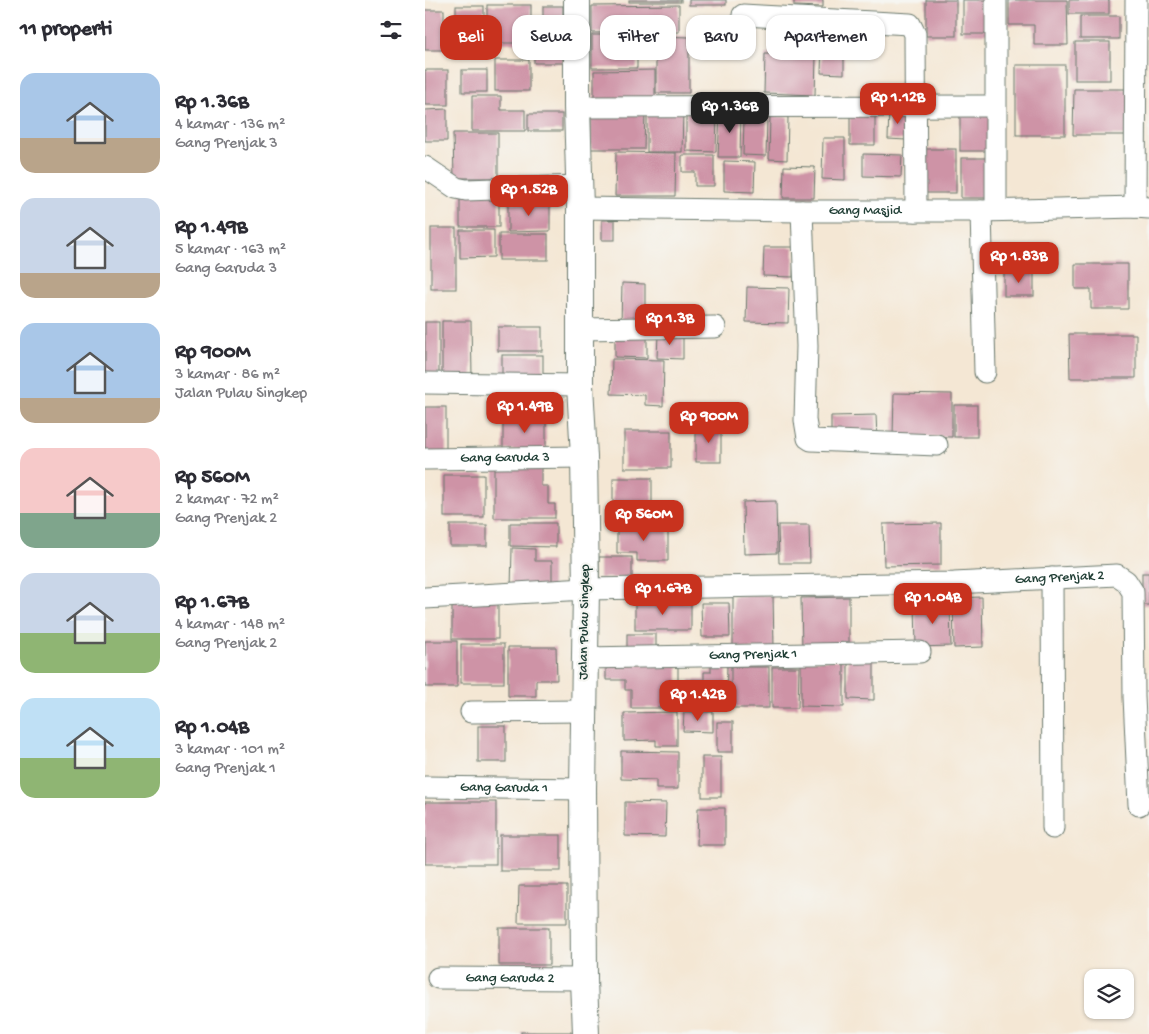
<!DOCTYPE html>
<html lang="id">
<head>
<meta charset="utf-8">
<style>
	body { margin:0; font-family:"Gochi Hand",sans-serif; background:#f7f7f7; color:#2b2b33; height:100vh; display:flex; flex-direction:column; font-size:19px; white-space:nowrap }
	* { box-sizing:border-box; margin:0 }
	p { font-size:16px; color:#7c7c81 }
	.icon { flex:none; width:28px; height:28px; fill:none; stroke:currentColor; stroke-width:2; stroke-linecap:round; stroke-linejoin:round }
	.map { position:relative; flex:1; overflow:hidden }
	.panel { display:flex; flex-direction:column; background:#fff; width:425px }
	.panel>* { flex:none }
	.hud { position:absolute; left:15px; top:15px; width:475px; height:45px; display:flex; gap:10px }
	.fabs { position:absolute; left:659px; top:969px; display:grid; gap:10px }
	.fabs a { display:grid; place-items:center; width:50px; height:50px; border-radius:10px; background:#fff; box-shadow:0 1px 4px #0004; font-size:25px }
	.price { position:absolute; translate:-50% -42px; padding:0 11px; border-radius:10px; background:#c8321e; color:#fff; font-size:16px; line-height:32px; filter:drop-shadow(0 1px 2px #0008) }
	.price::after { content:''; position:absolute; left:50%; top:30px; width:15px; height:11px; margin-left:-8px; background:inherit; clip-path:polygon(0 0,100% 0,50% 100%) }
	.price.active { background:#222; color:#fff }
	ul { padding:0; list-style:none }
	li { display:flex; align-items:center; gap:15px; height:125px; padding:0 20px }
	li span { display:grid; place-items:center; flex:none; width:140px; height:100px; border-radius:15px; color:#555 }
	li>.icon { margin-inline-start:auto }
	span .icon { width:60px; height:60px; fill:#fffc; stroke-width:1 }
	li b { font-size:21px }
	h2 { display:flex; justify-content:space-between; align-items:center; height:60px; padding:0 20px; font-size:21px }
	.chip { padding:0 18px; border-radius:15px; background:#fff; box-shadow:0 1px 4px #0004; font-size:18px; line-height:45px }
	.chip.active { background:#c8321e; color:#fff }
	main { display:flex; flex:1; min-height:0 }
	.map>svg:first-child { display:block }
</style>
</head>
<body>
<main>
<section class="panel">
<h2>11 properti<svg class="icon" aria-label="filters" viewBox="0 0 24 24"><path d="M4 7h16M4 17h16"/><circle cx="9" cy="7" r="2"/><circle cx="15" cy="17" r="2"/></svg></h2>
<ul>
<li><span style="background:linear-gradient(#a9c7e8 65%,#b9a48a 0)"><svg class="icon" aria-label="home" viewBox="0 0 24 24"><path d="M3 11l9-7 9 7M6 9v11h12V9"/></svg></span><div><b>Rp 1.36B</b><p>4 kamar · 136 m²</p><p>Gang Prenjak 3</p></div></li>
<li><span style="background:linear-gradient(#c9d6e8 75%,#b9a48a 0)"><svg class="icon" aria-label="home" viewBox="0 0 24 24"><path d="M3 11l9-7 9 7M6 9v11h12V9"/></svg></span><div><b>Rp 1.49B</b><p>5 kamar · 163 m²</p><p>Gang Garuda 3</p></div></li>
<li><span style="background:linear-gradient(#a9c7e8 75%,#b9a48a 0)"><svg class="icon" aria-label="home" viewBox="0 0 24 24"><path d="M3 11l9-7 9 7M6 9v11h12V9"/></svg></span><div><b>Rp 900M</b><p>3 kamar · 86 m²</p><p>Jalan Pulau Singkep</p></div></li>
<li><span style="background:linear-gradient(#f6c9c9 65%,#7fa58c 0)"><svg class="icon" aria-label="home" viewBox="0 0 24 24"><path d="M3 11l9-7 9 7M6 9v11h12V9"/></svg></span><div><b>Rp 560M</b><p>2 kamar · 72 m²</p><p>Gang Prenjak 2</p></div></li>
<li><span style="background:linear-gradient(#c9d6e8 60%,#8fb573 0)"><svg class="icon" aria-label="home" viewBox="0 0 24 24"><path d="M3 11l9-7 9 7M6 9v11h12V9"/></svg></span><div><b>Rp 1.67B</b><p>4 kamar · 148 m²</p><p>Gang Prenjak 2</p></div></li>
<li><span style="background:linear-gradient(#bfe0f5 60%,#8fb573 0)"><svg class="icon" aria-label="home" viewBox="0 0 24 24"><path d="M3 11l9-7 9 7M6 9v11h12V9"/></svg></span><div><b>Rp 1.04B</b><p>3 kamar · 101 m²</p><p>Gang Prenjak 1</p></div></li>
</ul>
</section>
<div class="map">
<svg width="724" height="1034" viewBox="0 0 724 1034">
	<rect width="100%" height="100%" fill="#f6f6f2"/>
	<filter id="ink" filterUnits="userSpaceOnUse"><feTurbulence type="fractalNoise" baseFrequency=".02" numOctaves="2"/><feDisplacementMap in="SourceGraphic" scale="10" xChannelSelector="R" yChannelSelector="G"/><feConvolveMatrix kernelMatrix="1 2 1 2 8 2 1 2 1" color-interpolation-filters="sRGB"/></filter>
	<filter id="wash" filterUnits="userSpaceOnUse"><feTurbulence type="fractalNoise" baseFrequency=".0096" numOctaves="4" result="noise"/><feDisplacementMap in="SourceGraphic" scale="20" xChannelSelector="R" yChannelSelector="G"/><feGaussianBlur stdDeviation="1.12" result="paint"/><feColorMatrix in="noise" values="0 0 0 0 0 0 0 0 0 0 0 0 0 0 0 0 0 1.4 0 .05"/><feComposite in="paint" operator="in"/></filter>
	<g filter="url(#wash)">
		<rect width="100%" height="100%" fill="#f4e7d4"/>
		<g id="blocks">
			<g fill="#ce93a6">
				<rect x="204" y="0" width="52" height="2"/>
				<rect x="264" y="0" width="37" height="5"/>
				<path d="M369,0H398V7L369,6Z"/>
				<rect x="501" y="0" width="30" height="36"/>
				<rect x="538" y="0" width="28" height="34"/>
				<path d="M584,0H642L643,45H609V25H584Z"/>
				<rect x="644" y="0" width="40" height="14"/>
				<rect x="62" y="5" width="44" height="38"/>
				<path d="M254,5V32L167,33V6Z"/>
				<rect x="31" y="6" width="28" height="42"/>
				<path d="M118,6H138V63H109V22H118Z"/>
				<rect x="0" y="10" width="19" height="40"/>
				<rect x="655" y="16" width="39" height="23"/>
				<rect x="167" y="35" width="45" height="33"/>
				<path d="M231,36L264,37V93H231Z"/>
				<path d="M397,41L419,42V74L396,73Z"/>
				<rect x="650" y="42" width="35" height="38"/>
				<path d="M340,54L391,55L390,95L339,93Z"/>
				<rect x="70" y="60" width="34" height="31"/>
				<rect x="591" y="65" width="49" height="70"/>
				<rect x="0" y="70" width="23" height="35"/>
				<rect x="37" y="70" width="25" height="22"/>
				<path d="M230,70V101H169V71Z"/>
				<path d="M649,89H704V135H648Z"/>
				<path d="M47,96H76V110H100V131H47Z"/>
				<path d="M22,109V141H0V110Z"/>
				<path d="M166,110L220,111L219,149H166Z"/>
				<path d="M425,110L450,111V145H425Z"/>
				<path d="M464,110H482L481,140L463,139Z"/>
				<path d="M295,111H316L315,157H293Z"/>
				<path d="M222,112H258L257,152H222Z"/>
				<path d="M261,112L292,113L291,152L261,151Z"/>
				<rect x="103" y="114" width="34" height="17"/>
				<rect x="535" y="115" width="32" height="36"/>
				<path d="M345,116L363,117L362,160L344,159Z"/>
				<path d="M319,119H342L341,156L318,155Z"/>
				<path d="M28,133H73V178H29Z"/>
				<path d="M398,138H420V180L397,179Z"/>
				<rect x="500" y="149" width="31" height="44"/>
				<path d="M191,152L251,153L250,196H190Z"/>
				<path d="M438,154L477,155L476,177L438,176Z"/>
				<path d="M257,155H289V186H270V172H257Z"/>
				<rect x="536" y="158" width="31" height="40"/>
				<path d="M299,161L330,162L329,192L299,191Z"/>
				<path d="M359,166L390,167L389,198H358Z"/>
				<rect x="35" y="193" width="39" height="34"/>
				<path d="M83,203H125V231L83,232Z"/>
				<rect x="177" y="220" width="13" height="20"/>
				<rect x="6" y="228" width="25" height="61"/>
				<path d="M35,230H69V257L35,258Z"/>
				<rect x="74" y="234" width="49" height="26"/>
				<path d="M339,247H369L368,277L338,276Z"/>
				<path d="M650,264H703V309H666V289H650Z"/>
				<rect x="579" y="271" width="30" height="25"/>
				<path d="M197,283L220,284V325L196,324Z"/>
				<path d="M322,287L364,288L363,323L321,322Z"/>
				<path d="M17,321H46L47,376H17Z"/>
				<rect x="0" y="322" width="14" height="56"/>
				<rect x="73" y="327" width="44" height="24"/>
				<path d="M233,334H258V359L232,358Z"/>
				<path d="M644,334H711V378H645Z"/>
				<path d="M190,336H222V358L190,357Z"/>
				<rect x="77" y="355" width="41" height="27"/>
				<path d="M187,359L239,360L238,406L220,405V395L186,394Z"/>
				<rect x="70" y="391" width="37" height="24"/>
				<path d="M469,393L527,394V437L468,436Z"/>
				<rect x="529" y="405" width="23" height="32"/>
				<rect x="0" y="407" width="21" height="47"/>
				<path d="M451,415L452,437L406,438V416Z"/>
				<rect x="78" y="418" width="43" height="32"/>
				<rect x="271" y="425" width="25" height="37"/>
				<rect x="199" y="431" width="47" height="37"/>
				<path d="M69,463H116V486H123V504H130V518H69Z"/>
				<rect x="19" y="475" width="40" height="42"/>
				<rect x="188" y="478" width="39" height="38"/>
				<path d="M351,501L352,553L319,554L318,502Z"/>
				<path d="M85,523H131V547L85,546Z"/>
				<path d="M516,523V565L459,566L458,524Z"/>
				<rect x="25" y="525" width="37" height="21"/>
				<path d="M192,525H243V561H212V553H192Z"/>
				<path d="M353,525H384L385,563H354Z"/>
				<path d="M87,548L110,549V561H127V589H86Z"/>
				<rect x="174" y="557" width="33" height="21"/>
				<rect x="717" y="573" width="7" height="32"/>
				<path d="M348,595L349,649H308V596Z"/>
				<path d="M424,597V649L377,650L376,598Z"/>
				<path d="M557,597L558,647L529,648L528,598Z"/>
				<rect x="27" y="599" width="46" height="40"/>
				<rect x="210" y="602" width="56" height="28"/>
				<path d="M276,603H304L305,637H277Z"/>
				<path d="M490,603H525L526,646L491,647Z"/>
				<rect x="202" y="634" width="29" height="19"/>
				<rect x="0" y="641" width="32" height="46"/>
				<rect x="36" y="644" width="43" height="39"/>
				<path d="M83,647H131L132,680H111V696H83Z"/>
				<path d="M423,657L449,658V700L423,699Z"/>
				<path d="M376,660H419V707L376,706Z"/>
				<path d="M181,664H253V708H206V690H200V680H181Z"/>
				<path d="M286,665H302L301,709H265V680H279V672H286Z"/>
				<rect x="306" y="667" width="38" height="41"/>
				<path d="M347,667H374L373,708H347Z"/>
				<path d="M252,712V746H231V740L199,741V713Z"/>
				<path d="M259,712H288V732L258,731Z"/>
				<rect x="292" y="722" width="16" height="30"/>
				<rect x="53" y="726" width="28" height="36"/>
				<path d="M196,751L253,752V789H231V780L196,779Z"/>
				<rect x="277" y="757" width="19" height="40"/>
				<rect x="0" y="802" width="71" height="62"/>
				<path d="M200,802L241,803L240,837L200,836Z"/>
				<path d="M273,808H300V845H272Z"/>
				<rect x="75" y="835" width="61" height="36"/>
				<path d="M94,886H142V923H93Z"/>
				<rect x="74" y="928" width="50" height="37"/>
				<rect x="96" y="1032" width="50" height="2"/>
			</g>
		</g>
	</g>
	<g filter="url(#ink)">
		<use href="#blocks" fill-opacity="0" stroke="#6a786c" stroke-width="1"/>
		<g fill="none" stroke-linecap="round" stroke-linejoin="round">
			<defs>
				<g id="minor">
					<path d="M318,15L485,24L490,34L491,211"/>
					<path d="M152,107L560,106"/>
					<path d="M0,167L31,188L41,190L155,186"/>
					<path d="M710,207L711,0"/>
					<path id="s1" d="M155,208L377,211H556L710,207L724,208"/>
					<path d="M571,210V0"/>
					<path d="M377,211L382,346L380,420L383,438L386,440L512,445"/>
					<path d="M556,211L560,372"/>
					<path d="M155,329L290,327"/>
					<path d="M0,383L155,385"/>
					<path id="s2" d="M0,459L159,457"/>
					<path d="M627,578L628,828"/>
					<path id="s3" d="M0,598L161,589L529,583L692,575L701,581L708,592L709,697L714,805"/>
					<path id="s4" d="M159,658L495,652"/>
					<path d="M46,712L158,711"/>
					<path id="s5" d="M0,787L158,789"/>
					<path id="s6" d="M13,978L159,979"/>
				</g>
				<path id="tertiary" d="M152,0V107L155,208V385L159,457L161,589L158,789L159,979L161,1034"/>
			</defs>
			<use href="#minor" stroke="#6a786c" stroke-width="23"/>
			<use href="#tertiary" stroke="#6a786c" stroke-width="28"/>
			<use href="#minor" stroke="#fff" stroke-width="21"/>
			<use href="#tertiary" stroke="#fff" stroke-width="26"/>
		</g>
	</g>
	<g text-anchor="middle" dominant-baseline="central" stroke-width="4.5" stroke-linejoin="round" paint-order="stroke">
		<g font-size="14" fill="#1f3d34" stroke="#f6f6f2">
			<text stroke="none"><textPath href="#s1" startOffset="285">Gang Masjid</textPath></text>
			<text stroke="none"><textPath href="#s2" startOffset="80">Gang Garuda 3</textPath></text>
			<text stroke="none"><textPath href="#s3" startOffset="635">Gang Prenjak 2</textPath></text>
			<text transform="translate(160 622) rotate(-89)">Jalan Pulau Singkep</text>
			<text stroke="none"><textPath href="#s4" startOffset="169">Gang Prenjak 1</textPath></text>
			<text stroke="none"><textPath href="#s5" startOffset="79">Gang Garuda 1</textPath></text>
			<text stroke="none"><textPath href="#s6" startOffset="72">Gang Garuda 2</textPath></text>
		</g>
	</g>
</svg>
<div class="fabs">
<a><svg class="icon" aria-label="layers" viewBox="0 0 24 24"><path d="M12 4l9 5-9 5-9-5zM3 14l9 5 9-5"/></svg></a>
</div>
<b class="price" style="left:473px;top:125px">Rp 1.12B</b>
<b class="price active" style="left:305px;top:134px">Rp 1.36B</b>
<b class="price" style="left:104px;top:217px">Rp 1.52B</b>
<b class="price" style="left:594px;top:284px">Rp 1.83B</b>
<b class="price" style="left:245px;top:346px">Rp 1.3B</b>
<b class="price" style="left:100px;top:434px">Rp 1.49B</b>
<b class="price" style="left:284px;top:444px">Rp 900M</b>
<b class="price" style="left:219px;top:542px">Rp 560M</b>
<b class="price" style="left:238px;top:616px">Rp 1.67B</b>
<b class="price" style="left:508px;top:625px">Rp 1.04B</b>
<b class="price" style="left:273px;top:722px">Rp 1.42B</b>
<div class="hud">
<a class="chip active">Beli</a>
<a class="chip">Sewa</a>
<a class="chip">Filter</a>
<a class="chip">Baru</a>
<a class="chip">Apartemen</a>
</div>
</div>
</main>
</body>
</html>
